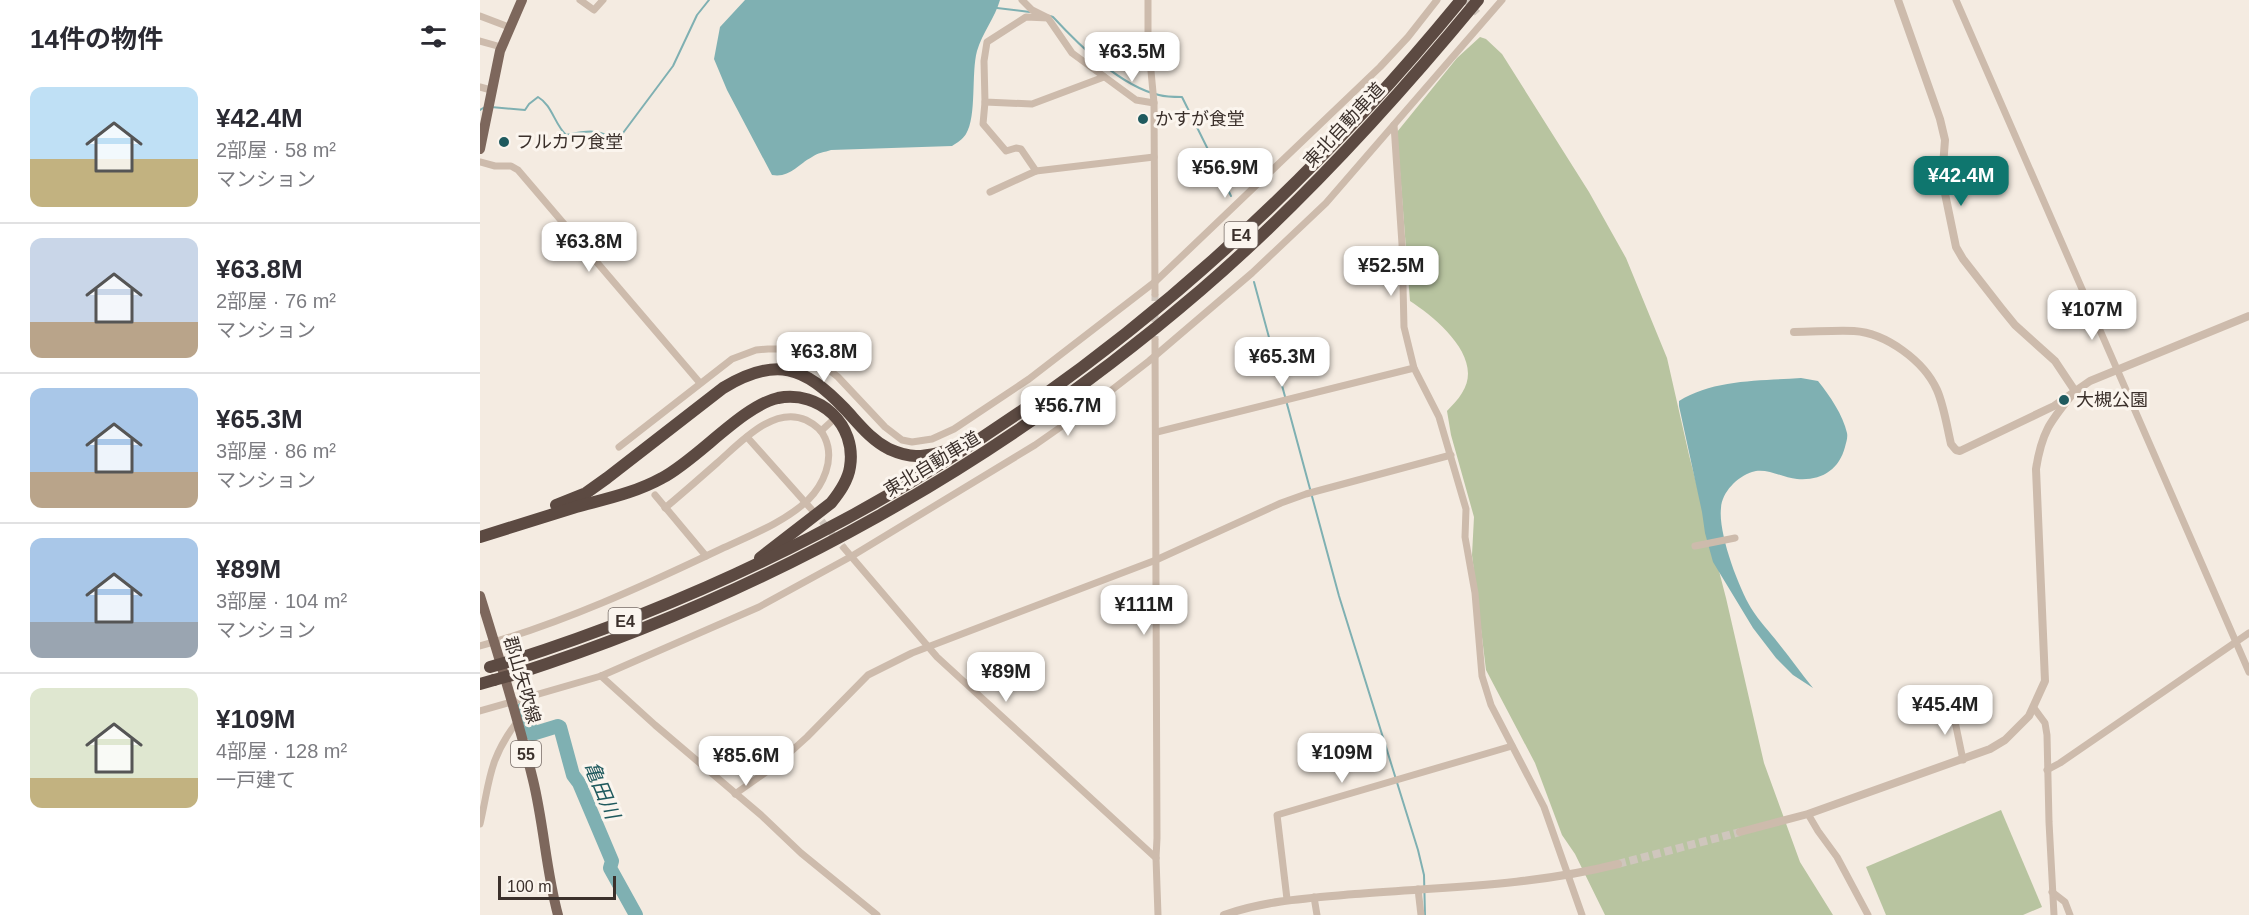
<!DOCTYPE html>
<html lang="ja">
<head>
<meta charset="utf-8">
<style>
	body { margin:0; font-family:Helvetica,"Noto Sans JP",sans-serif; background:#f2f2f3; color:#2b2b33; height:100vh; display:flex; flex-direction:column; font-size:22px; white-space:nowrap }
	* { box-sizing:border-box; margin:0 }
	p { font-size:20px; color:#7c7c81 }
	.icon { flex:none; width:33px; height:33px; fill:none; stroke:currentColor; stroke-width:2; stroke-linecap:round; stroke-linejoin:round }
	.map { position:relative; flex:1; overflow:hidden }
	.details { display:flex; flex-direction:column; background:#fff; width:480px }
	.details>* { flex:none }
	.scale { position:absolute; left:18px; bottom:15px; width:118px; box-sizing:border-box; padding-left:6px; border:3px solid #3b302b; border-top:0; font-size:16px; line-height:21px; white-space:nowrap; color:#3b302b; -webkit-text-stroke:4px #fbf5ee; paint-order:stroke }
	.price { position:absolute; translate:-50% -51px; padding:0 14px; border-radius:12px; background:#fff; color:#222; font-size:20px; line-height:39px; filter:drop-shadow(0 2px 3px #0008) }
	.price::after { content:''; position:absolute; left:50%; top:36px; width:18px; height:14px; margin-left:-9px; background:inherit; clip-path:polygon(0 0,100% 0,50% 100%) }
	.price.current { background:#0f766e; color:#fff }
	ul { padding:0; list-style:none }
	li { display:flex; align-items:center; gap:18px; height:150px; padding:0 30px }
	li+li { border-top:2px solid #e1e1e2 }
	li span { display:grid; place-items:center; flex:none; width:168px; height:120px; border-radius:12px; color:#555 }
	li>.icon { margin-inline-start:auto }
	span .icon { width:72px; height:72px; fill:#fffc; stroke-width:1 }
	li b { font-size:26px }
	h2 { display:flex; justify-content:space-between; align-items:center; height:72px; padding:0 30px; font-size:26px }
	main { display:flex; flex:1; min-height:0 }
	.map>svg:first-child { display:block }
</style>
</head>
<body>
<main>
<section class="details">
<h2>14件の物件<svg class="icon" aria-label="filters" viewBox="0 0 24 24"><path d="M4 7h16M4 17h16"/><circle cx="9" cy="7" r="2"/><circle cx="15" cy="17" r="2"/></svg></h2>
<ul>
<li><span style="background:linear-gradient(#bfe0f5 60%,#c2b280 0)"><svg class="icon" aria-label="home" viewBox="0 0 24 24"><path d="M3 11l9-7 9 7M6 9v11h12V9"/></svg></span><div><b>¥42.4M</b><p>2部屋 · 58 m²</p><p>マンション</p></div></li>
<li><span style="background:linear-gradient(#c9d6e8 70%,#b9a48a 0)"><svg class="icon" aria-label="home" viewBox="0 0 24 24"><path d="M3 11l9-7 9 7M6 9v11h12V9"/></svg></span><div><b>¥63.8M</b><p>2部屋 · 76 m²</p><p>マンション</p></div></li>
<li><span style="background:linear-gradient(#a9c7e8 70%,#b9a48a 0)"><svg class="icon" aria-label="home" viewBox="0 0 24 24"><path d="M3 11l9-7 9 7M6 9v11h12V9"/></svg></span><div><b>¥65.3M</b><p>3部屋 · 86 m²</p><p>マンション</p></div></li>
<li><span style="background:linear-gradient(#a9c7e8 70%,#9aa5b1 0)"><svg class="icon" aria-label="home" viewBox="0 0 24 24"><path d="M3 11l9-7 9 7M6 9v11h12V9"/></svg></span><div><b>¥89M</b><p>3部屋 · 104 m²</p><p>マンション</p></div></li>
<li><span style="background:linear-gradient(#dfe7d0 75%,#c2b280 0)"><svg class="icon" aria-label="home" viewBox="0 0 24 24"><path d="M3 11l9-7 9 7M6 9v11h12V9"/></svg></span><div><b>¥109M</b><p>4部屋 · 128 m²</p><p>一戸建て</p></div></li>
</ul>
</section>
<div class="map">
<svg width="1769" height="915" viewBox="0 0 1769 915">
	<rect width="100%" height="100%" fill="#f4ebe1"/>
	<g fill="#b8c4a0">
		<path d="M1000,37L1006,39L1022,54L1109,192L1146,258L1187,358L1209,455L1246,598L1284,763L1320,862L1353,915H1125L1095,854L1082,835L1055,763L1006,670L992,555L994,517L971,435L967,411C972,405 978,400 982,393C1005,358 956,318 930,301L917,132L977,58Z"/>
		<path d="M1521,810L1562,907L1543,915H1406L1386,867Z"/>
	</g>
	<g fill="#7fb0b2">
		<path d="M265,0H520C515,18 502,33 497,51C491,73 497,116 486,134C483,139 477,143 472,146L351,150C345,152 337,153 332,157C317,165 310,178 292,175L247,90L234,59L240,27Z"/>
		<path d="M1321,378L1338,381C1350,396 1363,415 1367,433C1368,438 1366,443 1365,447C1359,470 1341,481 1317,479C1303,478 1286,467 1272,472C1257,477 1242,492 1241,508C1238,533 1258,586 1271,608C1279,621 1290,632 1299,644C1311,659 1321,673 1333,688L1313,675L1296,658L1273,628L1233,562L1225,533L1222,512L1199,406V401C1234,379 1281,381 1321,378Z"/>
	</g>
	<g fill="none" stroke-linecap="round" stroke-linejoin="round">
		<g stroke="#7fb0b2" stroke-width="2">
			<path d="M517,8L550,12"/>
			<path d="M570,16L573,17C599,45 640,86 679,95C686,97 695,97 702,97L751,196"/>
			<path d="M11,107L45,110L49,104L58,97C72,105 74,123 86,135C106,131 119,128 137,141L193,66L217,15L229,0"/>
			<path d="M0,110L5,107"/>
			<path d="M774,282L859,596L938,850L944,875L945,915"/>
		</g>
		<path stroke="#7fb0b2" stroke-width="14" d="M44,708L52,734L78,726L80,727L93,775L99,783L132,861L130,868L156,915"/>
		<g stroke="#cfc6bd" stroke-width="7" stroke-dasharray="7 3.5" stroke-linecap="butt">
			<path d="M986,0L998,14"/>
			<path d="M675,294V340"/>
			<path d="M335,513L364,548"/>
		</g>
		<path stroke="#cfc6bd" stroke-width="8" stroke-dasharray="8 4" stroke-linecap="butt" d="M1138,864L1260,832"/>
		<g stroke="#cdbbac" stroke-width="7">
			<path d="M100,0L114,10L123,0"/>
			<path d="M542,0L552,10L568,18L592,53L656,100L674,103"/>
			<path d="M668,0V39L674,103L675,294"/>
			<path d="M1476,0L1769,672"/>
			<path d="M0,16L29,27"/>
			<path d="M568,18L546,17L507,42L504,61L505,102L552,104L624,77"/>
			<path d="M0,41L21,47"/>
			<path d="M0,87L11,90"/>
			<path d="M505,102L503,124L526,151L536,148L541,149L556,171"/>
			<path d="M914,125L922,244L924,327L934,368L959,417L986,509L985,537L995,593L1002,676L1011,705L1064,807L1102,915"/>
			<path d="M0,162L15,166H31L38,170L220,383"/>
			<path d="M510,192L556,171L674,157"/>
			<path d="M675,340L677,838L676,858L678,915"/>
			<path d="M341,431L353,420"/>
			<path d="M677,432L934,368"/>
			<path d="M267,437L333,511"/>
			<path d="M139,447L252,359L276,350L288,349H302L317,353L344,366L358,377L405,427L422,440L432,442L452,439L474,429L549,379L676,281L900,67L928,37L957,0"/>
			<path d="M175,495L226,556"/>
			<path d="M1215,546L1255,538"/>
			<path d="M364,548L457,657L676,858"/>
			<path d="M0,646C83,623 163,586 241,549C269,536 305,522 328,500C343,485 355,460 345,438C342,430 334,424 326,420C293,405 259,444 237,463C220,478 203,493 185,508"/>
			<path d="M121,676L175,725L281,815L321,853L397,915"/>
			<path d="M1472,707L1483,760"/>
			<path d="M1554,708L1565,723L1567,735L1569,822L1574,915"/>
			<path d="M0,711L121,676L279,607L372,556L555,445L615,403L669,361L772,273L846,203L1022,0"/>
			<path d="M1567,770L1580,763L1769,633"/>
			<path d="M255,794L296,765L327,737L388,675L432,653L676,560L801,503L826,494L971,455"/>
			<path d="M1328,814L1338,831L1357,857L1388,915"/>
			<path d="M0,824C10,781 8,760 37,722"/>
			<path d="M938,889L941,915"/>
			<path d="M1572,892L1585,902L1590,915"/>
			<path d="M834,897L837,915"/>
			<path d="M807,899L797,815L1032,746"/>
		</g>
		<g stroke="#cdbbac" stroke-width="8">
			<path d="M1314,332C1334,332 1354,330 1374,331C1406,333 1444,361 1457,390C1464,406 1467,427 1471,444L1476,450L1480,451L1574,406L1610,381L1769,316"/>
			<path d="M1260,832L1328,814L1510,749L1525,740L1549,716L1565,681L1556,469C1562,430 1571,421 1595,391L1575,361L1535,325L1522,309L1483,259L1476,247L1462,179L1465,140L1460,119L1418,0"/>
			<path d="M744,915C787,900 830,898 875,894C963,887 1052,886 1138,864"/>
		</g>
		<g stroke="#7d675c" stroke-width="10">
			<path d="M0,149L20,51L42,0"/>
			<path d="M0,596C19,657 38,718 53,780C64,825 66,871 78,915"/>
		</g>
		<g stroke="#5c4a42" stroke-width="12">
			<path d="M76,505L106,493L127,478L243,388C296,356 324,366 365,409C379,424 390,439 409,449C418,453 426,456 436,456C453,456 470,450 485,444"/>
			<path d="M0,537C32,527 64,517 96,507C125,499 155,493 182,478C217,460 262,406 298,398C340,390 377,425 370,467C368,481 359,493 351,503L280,558"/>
			<path d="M31,661C417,538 725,313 981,0"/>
			<path d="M36,674C288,593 520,463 721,290C822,203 913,103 998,0"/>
			<path d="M0,684L14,680"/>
		</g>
		<g stroke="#5c4a42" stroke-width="12">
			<path d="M10,667L31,661"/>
			<path d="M14,680L36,674"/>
		</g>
	</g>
	<g fill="#1f5a5e" stroke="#fbf5ee" stroke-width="2">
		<circle cx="663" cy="119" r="6"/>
		<circle cx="24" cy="142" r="6"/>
		<circle cx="1584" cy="400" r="6"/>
	</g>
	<g text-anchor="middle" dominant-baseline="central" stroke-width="6" stroke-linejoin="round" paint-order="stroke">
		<g fill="#fbf5ee" stroke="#756b66" stroke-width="1.5">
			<rect x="744.5" y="222" width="33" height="26" rx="4.5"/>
			<rect x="128.5" y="608" width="33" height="26" rx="4.5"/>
			<rect x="31" y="741" width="30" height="26" rx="4.5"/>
		</g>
		<g font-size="16" font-weight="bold" fill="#3b302b">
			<text x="761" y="235">E4</text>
			<text x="145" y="621">E4</text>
			<text x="46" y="754">55</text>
		</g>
		<g font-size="18" fill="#3b302b" stroke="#fbf5ee" text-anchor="start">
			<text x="675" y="119">かすが食堂</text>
			<text x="36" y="142">フルカワ食堂</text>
			<text x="1596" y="400">大槻公園</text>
		</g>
		<g font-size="18" fill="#3b302b" stroke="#fbf5ee">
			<text transform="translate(864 125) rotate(-47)">東北自動車道</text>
			<text transform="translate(452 464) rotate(-31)">東北自動車道</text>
			<text transform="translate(42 680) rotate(74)">郡山矢吹線</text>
		</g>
		<g font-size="20" font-style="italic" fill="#1f5a5e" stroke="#fbf5ee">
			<text transform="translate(122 790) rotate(67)">亀田川</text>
		</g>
	</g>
</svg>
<div class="scale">100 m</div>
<b class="price" style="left:652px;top:83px">¥63.5M</b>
<b class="price" style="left:745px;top:199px">¥56.9M</b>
<b class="price current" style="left:1481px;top:207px">¥42.4M</b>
<b class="price" style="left:109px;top:273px">¥63.8M</b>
<b class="price" style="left:911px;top:297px">¥52.5M</b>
<b class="price" style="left:1612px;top:341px">¥107M</b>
<b class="price" style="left:344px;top:383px">¥63.8M</b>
<b class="price" style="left:802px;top:388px">¥65.3M</b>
<b class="price" style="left:588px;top:437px">¥56.7M</b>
<b class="price" style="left:664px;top:636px">¥111M</b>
<b class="price" style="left:526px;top:703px">¥89M</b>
<b class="price" style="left:1465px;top:736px">¥45.4M</b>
<b class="price" style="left:862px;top:784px">¥109M</b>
<b class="price" style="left:266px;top:787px">¥85.6M</b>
</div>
</main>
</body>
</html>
